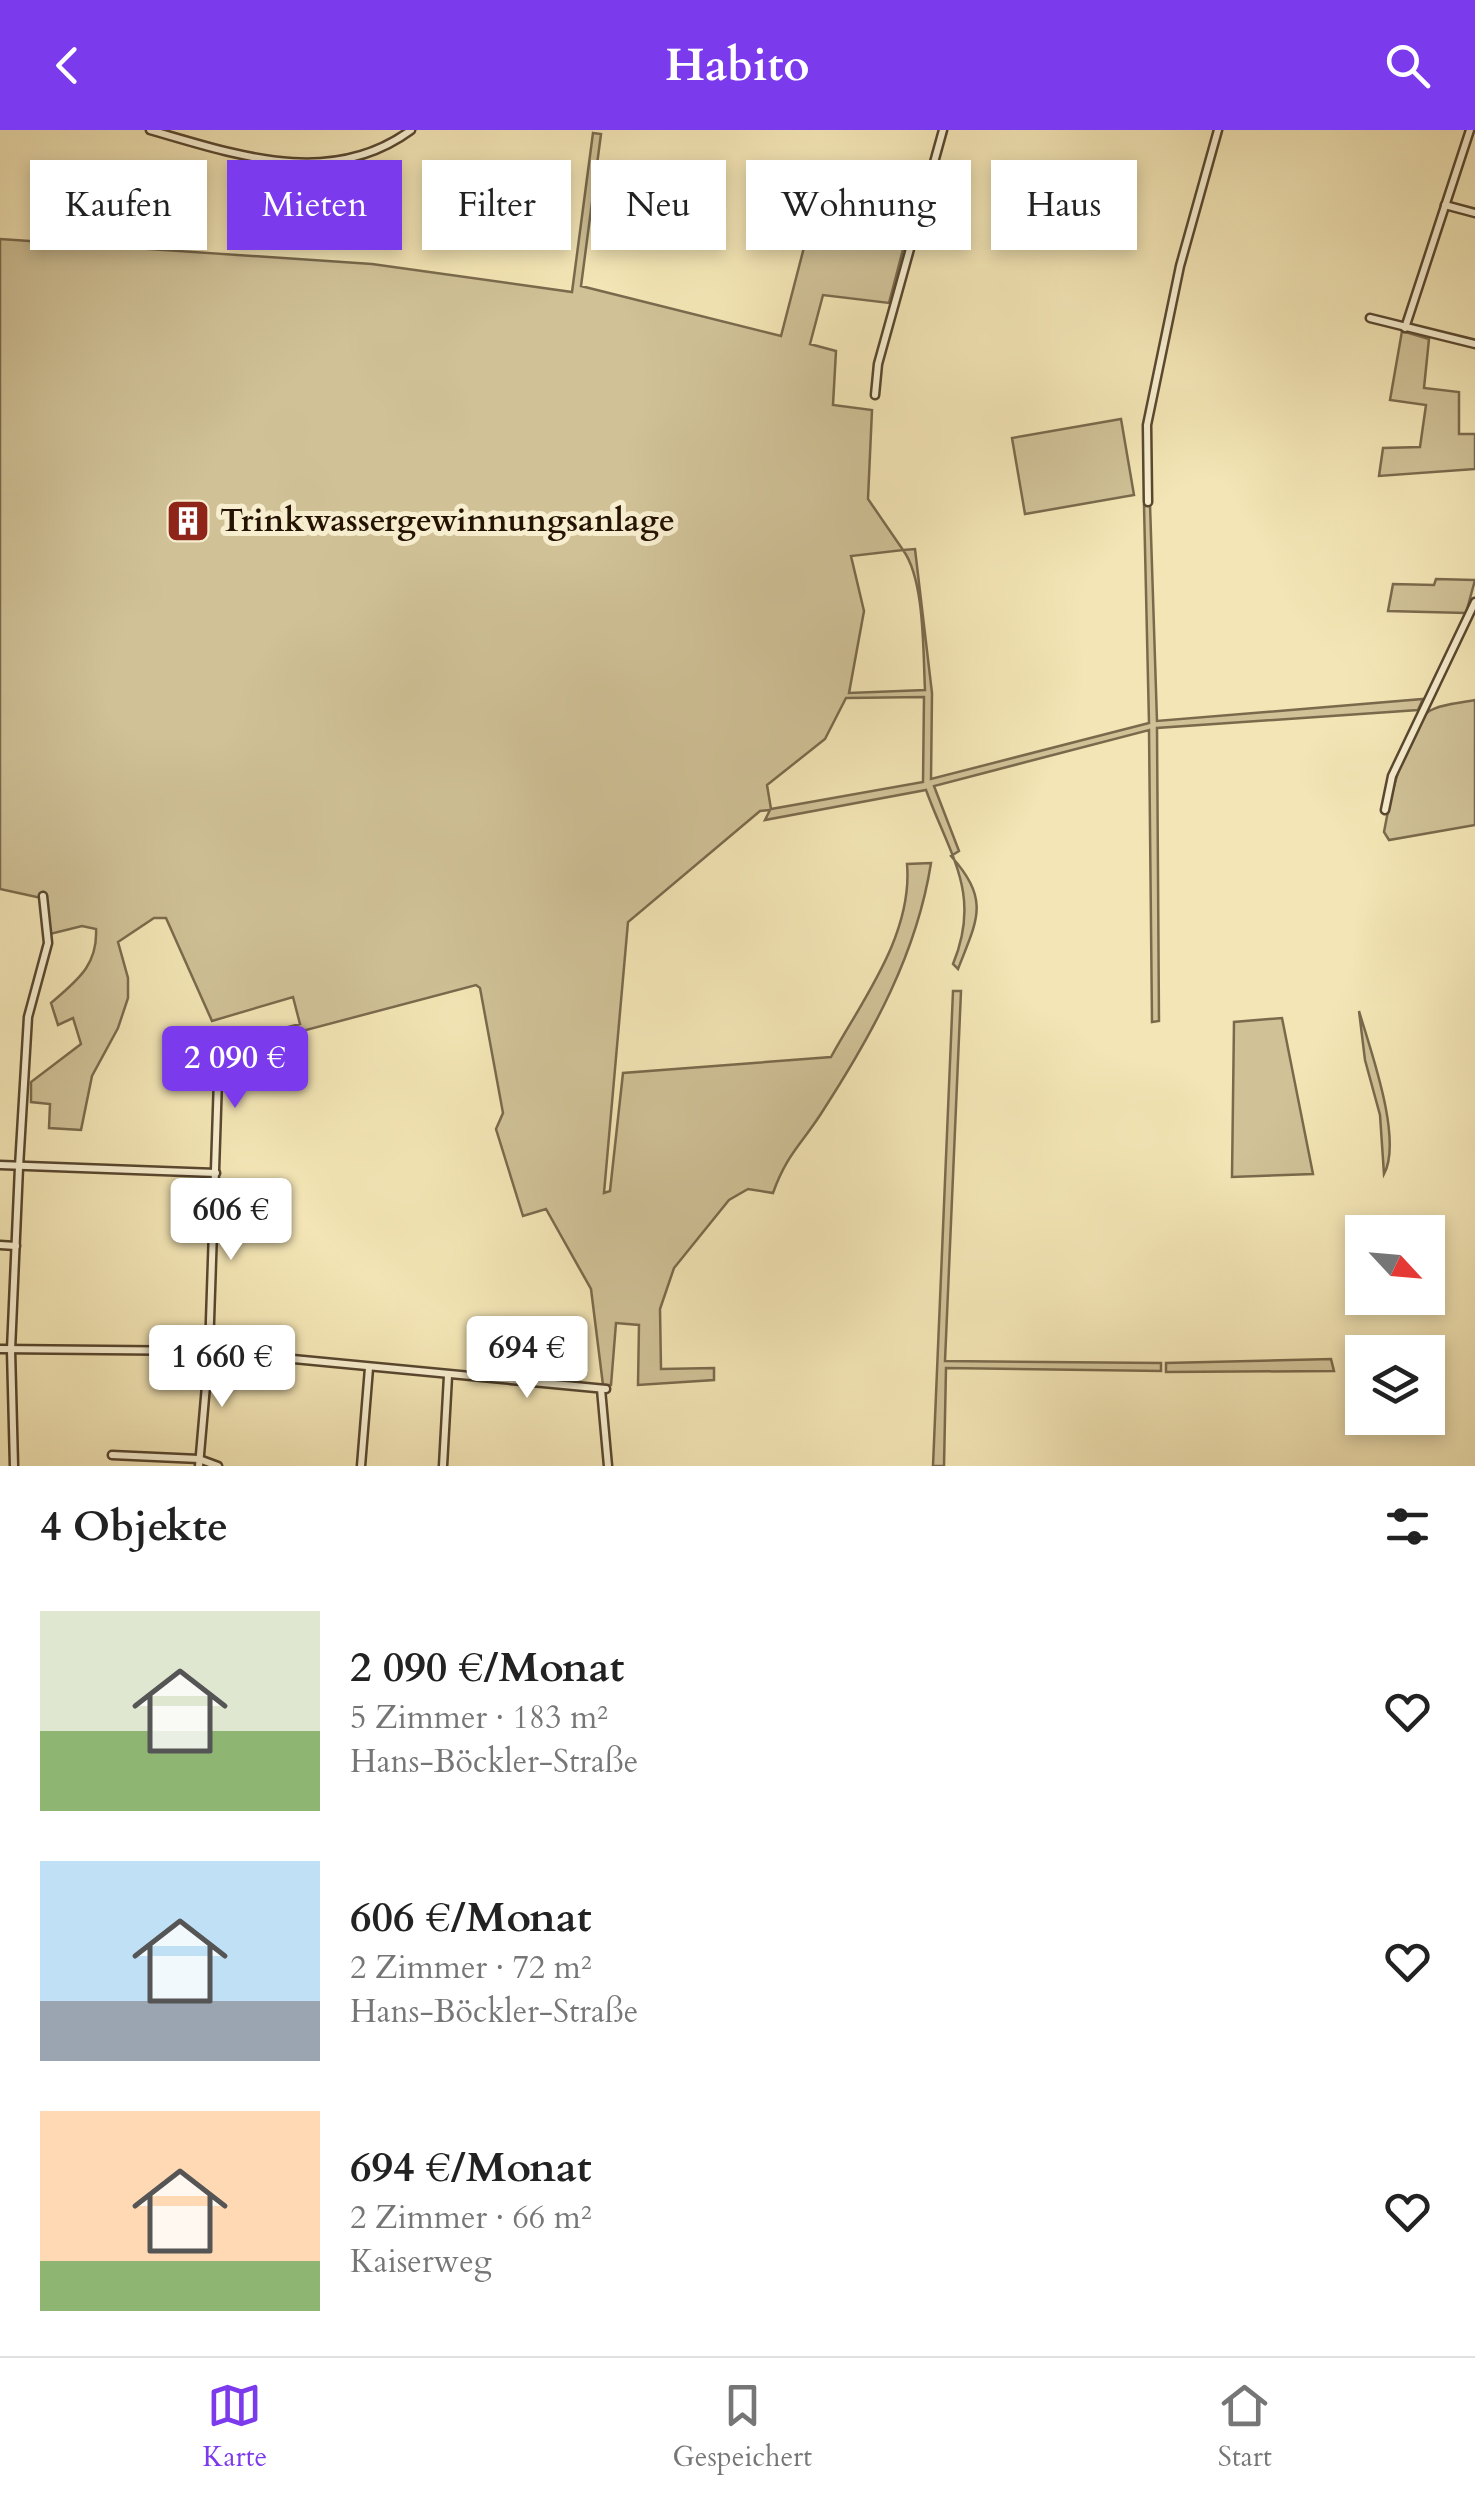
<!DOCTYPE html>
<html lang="de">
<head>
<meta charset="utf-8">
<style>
	body { margin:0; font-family:Cardo,serif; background:#f6f6f6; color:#222; height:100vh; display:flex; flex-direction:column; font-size:38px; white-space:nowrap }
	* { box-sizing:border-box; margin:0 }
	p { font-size:32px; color:#767676 }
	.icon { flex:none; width:55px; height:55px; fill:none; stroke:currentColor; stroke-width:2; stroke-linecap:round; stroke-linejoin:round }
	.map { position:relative; height:1336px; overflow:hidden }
	.side { display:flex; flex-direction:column; background:#fff; flex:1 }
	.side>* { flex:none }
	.banner { position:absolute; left:30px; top:30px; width:1415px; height:90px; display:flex; gap:20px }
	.needle { width:65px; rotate:116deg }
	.buttons { position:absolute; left:1345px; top:1085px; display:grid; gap:20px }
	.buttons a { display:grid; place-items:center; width:100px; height:100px; border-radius:0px; background:#fff; box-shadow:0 5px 15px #0003; font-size:50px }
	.price { position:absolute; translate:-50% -85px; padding:0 22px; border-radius:10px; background:#fff; color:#222; font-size:32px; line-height:65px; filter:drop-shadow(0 2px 5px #0008) }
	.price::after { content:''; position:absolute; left:50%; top:60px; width:30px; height:22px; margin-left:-15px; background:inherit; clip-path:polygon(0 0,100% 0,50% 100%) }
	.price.selected { background:#7c3aed; color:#fff }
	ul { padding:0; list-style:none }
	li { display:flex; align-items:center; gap:30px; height:250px; padding:0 40px }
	li span { display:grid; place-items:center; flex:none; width:280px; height:200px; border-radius:0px; color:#555 }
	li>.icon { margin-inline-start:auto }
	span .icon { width:120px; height:120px; fill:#fffc; stroke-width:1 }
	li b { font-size:42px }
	h2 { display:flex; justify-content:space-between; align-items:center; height:120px; padding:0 40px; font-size:42px }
	.pill { padding:0 35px; border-radius:0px; background:#fff; box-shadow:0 5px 15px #0003; font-size:35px; line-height:90px }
	.pill.selected { background:#7c3aed; color:#fff }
	header { display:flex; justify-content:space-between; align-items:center; height:130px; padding:0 40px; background:#7c3aed; color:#fff; font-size:45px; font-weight:700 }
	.tab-bar { display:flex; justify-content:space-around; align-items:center; height:140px; border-top:2px solid #e0e0e0; background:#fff; font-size:28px; color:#767676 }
	.tab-bar a { display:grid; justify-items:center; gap:5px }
	.tab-bar .selected { color:#7c3aed }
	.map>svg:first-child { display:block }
</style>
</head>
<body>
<header><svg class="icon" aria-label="back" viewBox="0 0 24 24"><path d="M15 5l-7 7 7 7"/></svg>Habito<svg class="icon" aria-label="search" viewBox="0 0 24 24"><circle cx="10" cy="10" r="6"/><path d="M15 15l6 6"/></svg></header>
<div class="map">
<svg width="1475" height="1336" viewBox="0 0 1475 1336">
	<rect width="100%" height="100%" fill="#f3e5b5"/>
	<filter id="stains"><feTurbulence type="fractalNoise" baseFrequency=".002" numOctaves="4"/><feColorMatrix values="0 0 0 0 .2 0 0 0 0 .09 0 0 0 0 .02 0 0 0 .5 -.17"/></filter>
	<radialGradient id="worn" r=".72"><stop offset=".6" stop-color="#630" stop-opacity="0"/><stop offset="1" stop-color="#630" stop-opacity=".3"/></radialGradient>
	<g fill="#d0c197" stroke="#7a6a4c" stroke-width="2.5" fill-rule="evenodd">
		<path d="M593,3L601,4L581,156L781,206L815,75L790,68L798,34L917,66L889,173L823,165L810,214L836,221L833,275L872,280L868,369L903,420L915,419L932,563L931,649L1149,593L1144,375L1150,374L1157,591L1423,569L1418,580L1157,598L1159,891L1152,892L1149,600L934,656L959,721L951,726C990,770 978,788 958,839L953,834C982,764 950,726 926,660L765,690L770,680L760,681L628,792L604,1063L610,1061L623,943L831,927C863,869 913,804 907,734L931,733C917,823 873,903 824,979C803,1013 787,1023 773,1063L748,1059L729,1070L674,1138L660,1179L661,1239L714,1238V1250L638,1255L639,1195L616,1193L611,1255H603L591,1159L546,1079L523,1086L496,999L503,983L480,858L476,855L223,922L222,914L300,894L293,867L212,891L166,788H154L118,812L128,848V868L118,898L92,946L81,1000L49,998L50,974L31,972V952L81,914L73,888L58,895L51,873C76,851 98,836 96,799L82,796L50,804L46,769L0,759V109L372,134L572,162ZM903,420C925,450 923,523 925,560L849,563L864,481L851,426ZM924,567L923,652L771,679L767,655L825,609L846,568Z"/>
		<path d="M1402,201L1429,209L1424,258L1459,262V304H1475V339L1379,346L1383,318L1420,317L1426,275L1390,270Z"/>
		<path d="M1121,289L1134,365L1025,384L1012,308Z"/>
		<path d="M1436,449L1475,450L1466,483L1388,481L1393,454L1434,455Z"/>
		<path d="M1475,570V695L1389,710L1384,702C1389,674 1405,599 1428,582C1439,574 1462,573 1475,570Z"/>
		<path d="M953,861H961L945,1231L1161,1233V1241L946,1238L944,1336H933Z"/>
		<path d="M1359,881C1370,919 1403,1009 1384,1044L1380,985L1365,930Z"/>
		<path d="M1282,888L1313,1044L1232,1047L1234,892Z"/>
		<path d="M1331,1229L1334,1241L1166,1242V1233Z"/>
	</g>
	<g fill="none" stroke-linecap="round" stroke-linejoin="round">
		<defs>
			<g id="street">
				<path d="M150,0C237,25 331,59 411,0"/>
				<path d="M1445,75L1475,83"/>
				<path d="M1370,188L1475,214"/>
				<path d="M1405,198L1470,0"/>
				<path d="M875,265L878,234L943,0"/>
				<path d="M1148,372L1147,295L1180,136L1218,0"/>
				<path d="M1385,680L1392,646L1475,472"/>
				<path d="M0,1035L216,1043"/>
				<path d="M0,1115L16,1116"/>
				<path d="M0,1219L209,1221L606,1259"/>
				<path d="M601,1259L608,1336"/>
				<path d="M112,1325L199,1329L218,1336"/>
				<path d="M14,1336L11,1220L19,1037L28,887L48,813L43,766"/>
				<path d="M199,1336L209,1221L219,919"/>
				<path d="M361,1336L369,1238"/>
				<path d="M443,1336L448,1246"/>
			</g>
		</defs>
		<use href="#street" stroke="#58472f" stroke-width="11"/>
		<use href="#street" stroke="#f7eecf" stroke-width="6"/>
	</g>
	<defs>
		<symbol id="building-square" viewBox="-11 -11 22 22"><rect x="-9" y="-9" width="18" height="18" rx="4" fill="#8f2418" stroke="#f7eecf"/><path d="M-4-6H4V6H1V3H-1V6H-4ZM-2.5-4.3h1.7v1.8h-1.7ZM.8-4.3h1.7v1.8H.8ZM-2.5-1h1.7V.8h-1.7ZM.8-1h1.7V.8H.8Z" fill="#fff"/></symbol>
	</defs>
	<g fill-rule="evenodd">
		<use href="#building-square" x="163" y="366" width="50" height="50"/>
	</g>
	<g text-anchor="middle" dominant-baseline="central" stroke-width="10" stroke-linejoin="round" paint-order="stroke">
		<g font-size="32" font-weight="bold" fill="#241202" stroke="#f7eecf" text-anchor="start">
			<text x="220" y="391">Trinkwassergewinnungsanlage</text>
		</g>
	</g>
	<rect width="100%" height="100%" filter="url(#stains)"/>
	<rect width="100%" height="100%" fill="url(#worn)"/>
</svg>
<div class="buttons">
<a><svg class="needle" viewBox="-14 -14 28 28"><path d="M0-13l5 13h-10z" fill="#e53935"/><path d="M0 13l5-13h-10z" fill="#767676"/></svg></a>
<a><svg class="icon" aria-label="layers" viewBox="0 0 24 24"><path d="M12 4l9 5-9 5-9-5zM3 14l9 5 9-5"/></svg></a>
</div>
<b class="price selected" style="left:235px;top:981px">2 090 €</b>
<b class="price" style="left:231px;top:1133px">606 €</b>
<b class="price" style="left:527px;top:1271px">694 €</b>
<b class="price" style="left:222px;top:1280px">1 660 €</b>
<div class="banner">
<a class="pill">Kaufen</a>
<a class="pill selected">Mieten</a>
<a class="pill">Filter</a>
<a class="pill">Neu</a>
<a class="pill">Wohnung</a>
<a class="pill">Haus</a>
</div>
</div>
<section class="side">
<h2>4 Objekte<svg class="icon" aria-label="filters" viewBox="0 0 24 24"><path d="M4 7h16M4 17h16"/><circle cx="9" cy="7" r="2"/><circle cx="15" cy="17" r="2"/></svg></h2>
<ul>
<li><span style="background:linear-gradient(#dfe7d0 60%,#8fb573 0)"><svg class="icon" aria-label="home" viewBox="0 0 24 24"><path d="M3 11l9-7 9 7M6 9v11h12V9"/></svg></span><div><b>2 090 €/Monat</b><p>5 Zimmer · 183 m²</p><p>Hans-Böckler-Straße</p></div><svg class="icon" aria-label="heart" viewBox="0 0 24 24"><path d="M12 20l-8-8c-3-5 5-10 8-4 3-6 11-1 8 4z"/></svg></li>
<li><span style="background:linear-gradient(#bfe0f5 70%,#9aa5b1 0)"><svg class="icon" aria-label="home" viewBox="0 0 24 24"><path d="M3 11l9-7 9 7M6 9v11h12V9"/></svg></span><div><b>606 €/Monat</b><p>2 Zimmer · 72 m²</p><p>Hans-Böckler-Straße</p></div><svg class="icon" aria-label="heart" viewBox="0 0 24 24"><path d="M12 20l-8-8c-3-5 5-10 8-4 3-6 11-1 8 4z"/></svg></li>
<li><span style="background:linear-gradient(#ffd9b3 75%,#8fb573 0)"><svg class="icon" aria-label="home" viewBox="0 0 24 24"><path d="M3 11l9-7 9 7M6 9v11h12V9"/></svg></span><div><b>694 €/Monat</b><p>2 Zimmer · 66 m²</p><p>Kaiserweg</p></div><svg class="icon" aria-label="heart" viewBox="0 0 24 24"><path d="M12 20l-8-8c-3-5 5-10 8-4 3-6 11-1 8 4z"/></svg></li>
</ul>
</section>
<nav class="tab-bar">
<a class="selected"><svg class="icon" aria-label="map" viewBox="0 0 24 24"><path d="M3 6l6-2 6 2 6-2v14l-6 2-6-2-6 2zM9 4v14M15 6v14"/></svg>Karte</a>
<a><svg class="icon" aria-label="saved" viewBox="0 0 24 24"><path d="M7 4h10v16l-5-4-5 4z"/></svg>Gespeichert</a>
<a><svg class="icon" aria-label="home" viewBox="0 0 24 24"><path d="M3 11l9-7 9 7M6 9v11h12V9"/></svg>Start</a>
</nav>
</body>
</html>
